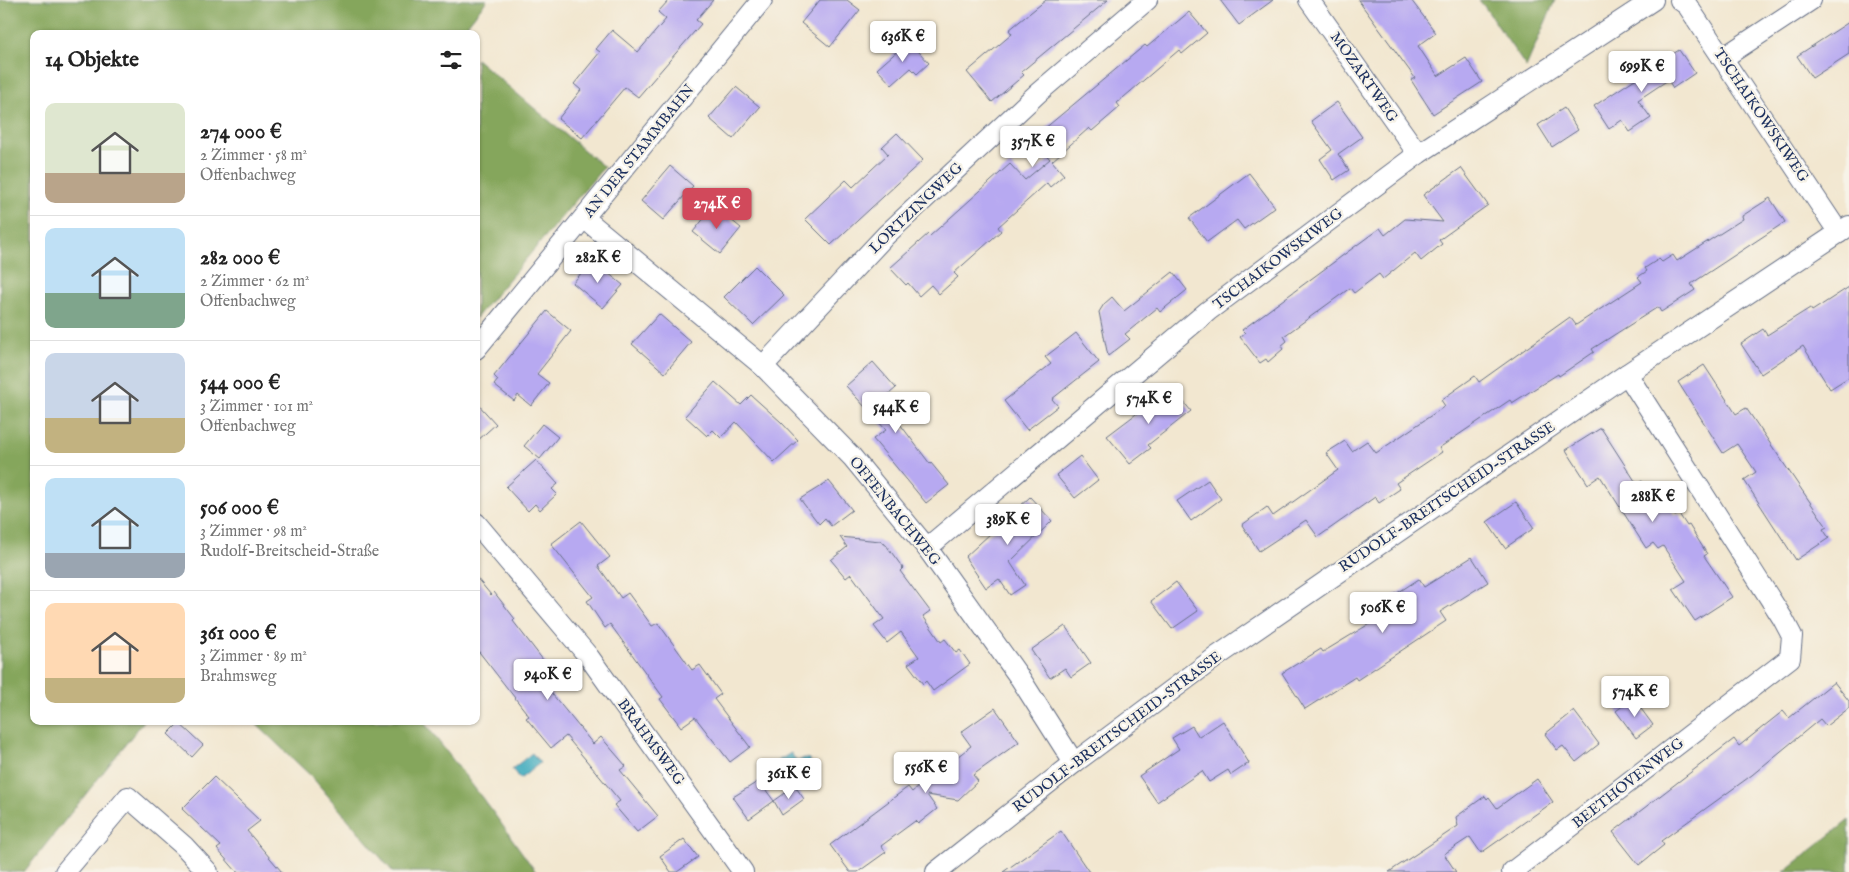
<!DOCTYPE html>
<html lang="de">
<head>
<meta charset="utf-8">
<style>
	body { margin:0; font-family:"IM FELL English",serif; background:#f6f6f6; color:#222; height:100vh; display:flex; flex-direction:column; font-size:19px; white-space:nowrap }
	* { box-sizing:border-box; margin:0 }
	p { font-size:16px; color:#767676 }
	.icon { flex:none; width:28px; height:28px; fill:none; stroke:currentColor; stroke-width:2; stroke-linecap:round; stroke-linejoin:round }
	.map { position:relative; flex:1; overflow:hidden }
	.side { position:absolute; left:30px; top:30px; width:450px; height:695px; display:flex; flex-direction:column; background:#fff; border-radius:10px; box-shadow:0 1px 4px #0004 }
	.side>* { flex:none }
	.price { position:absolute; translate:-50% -42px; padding:0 11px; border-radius:5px; background:#fff; color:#222; font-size:16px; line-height:32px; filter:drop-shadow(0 1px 2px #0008) }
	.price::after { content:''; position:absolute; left:50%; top:30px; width:15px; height:11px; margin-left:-8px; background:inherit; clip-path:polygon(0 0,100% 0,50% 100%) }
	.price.selected { background:#d1495b; color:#fff }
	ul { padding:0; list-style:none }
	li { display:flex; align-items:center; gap:15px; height:125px; padding:0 15px }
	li+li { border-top:1px solid #e0e0e0 }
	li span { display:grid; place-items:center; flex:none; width:140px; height:100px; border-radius:10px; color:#555 }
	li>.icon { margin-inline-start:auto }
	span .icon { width:60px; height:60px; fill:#fffc; stroke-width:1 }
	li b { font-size:21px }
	h2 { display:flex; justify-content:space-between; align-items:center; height:60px; padding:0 15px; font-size:21px }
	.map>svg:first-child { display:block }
</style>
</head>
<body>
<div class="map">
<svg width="1849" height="872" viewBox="0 0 1849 872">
	<rect width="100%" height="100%" fill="#f7f3e8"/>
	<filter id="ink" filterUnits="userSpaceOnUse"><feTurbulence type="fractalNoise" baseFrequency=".02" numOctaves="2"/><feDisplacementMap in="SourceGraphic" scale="10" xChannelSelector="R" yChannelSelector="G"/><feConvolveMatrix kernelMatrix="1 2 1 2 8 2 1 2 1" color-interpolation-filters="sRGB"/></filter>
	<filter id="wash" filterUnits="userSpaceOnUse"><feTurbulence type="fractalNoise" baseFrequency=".0096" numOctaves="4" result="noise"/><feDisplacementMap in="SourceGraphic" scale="20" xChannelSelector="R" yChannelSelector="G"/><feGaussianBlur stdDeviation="1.12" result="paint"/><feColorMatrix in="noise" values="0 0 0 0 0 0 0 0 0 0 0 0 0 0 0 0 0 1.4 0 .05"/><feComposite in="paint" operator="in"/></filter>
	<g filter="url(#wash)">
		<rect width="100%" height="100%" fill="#f2e7d0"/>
		<g fill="#85a65b" stroke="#506a5c">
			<path d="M0,0H487L460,34H34V721H144L24,872H0Z"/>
			<path d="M1479,0H1555L1526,67L1484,6Z"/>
			<path d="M476,59L604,167L476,318Z"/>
			<path d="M253,721H423L490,808L536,872H393L311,776Z"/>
			<path d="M1849,820V872H1784Z"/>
		</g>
		<g fill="#3fabbe" stroke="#2d6d8e">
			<path d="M532,753L540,763L520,779L512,769Z"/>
			<path d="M791,753L797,762L804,758L809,759L813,771L810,777H789L776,762Z"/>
		</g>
		<g id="blocks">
			<g fill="#b7a9f1">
				<path d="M669,0H713L696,20L701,24L638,97L625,87L582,138L558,119L581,90L574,84L600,52L596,49L612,30L638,52L666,19L658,12Z"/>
				<path d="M820,0H847L860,10L830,47L801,23Z"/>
				<path d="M1046,0H1108L1021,72L1024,75L992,102L967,72L1012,34L1009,30Z"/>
				<path d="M1220,0H1273L1239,25Z"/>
				<path d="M1358,0H1411L1436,33L1418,46L1438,76L1466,58L1482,82L1433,114L1411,80L1415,78Z"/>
				<path d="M1189,12L1207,33L1182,54L1179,50L1117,103L1120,107L1092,131L1089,128L1052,161L1064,175L1050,187L1047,183L998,227L1001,231L954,273L958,277L939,294L931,285L919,296L908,283L906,285L890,268L928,234L930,236L1010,164L1025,180L1050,159L1032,139L1145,45L1147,47Z"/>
				<path d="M1849,22V54L1812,78L1797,56Z"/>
				<path d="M909,41L929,63L917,74L911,68L892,85L877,69Z"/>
				<path d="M1679,50L1695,73L1673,88L1668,80L1638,100L1651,118L1630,132L1622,120L1609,129L1594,106Z"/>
				<path d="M736,87L760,107L733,139L709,118Z"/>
				<path d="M1337,102L1362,137L1338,154L1349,170L1334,180L1320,159L1332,150L1311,121Z"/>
				<path d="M1564,108L1578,130L1552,147L1538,125Z"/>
				<path d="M897,133L923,160L831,245L805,219L846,180L853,187L888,154L882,147Z"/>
				<path d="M670,166L693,186L663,220L641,201Z"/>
				<path d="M1461,168L1488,205L1439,240L1442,244L1421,261L1415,253L1383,279L1379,274L1354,293L1350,288L1284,336L1287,341L1281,346L1283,349L1268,362L1266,359L1260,363L1240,337L1245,333L1242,330L1380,228L1385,235L1405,219L1443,222L1423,195Z"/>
				<path d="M1249,173L1275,207L1244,229L1237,220L1207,242L1189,218Z"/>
				<path d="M1770,198L1785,222L1691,284L1695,290L1661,312L1658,307L1592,349L1594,352L1559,376L1558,374L1512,403L1510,400L1439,448L1442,452L1396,483L1400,489L1379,503L1375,497L1318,537L1306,520L1259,551L1242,525L1267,507L1273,516L1338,470L1326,453L1345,441L1352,451L1367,441L1376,453L1445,406L1441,400L1475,376L1479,382L1570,317L1576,325L1642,282L1638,277L1647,271L1645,268L1659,259L1662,262L1673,255L1677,261L1743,219L1742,216Z"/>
				<path d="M714,206L741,228L720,254L693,232Z"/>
				<path d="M592,260L623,285L603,308L573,283Z"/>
				<path d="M755,266L784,295L753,325L724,297Z"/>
				<path d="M1173,272L1187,290L1160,312L1157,308L1125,334L1130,339L1108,356L1099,312L1104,304L1112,297L1124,311Z"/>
				<path d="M1849,287V377L1830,389L1803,346L1761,374L1741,344L1763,329L1767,335L1810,308L1812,311Z"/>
				<path d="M547,311L571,331L537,374L549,383L531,406L518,395L514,401L494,385L498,380L494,376Z"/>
				<path d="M659,314L691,342L665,373L632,344Z"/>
				<path d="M1076,333L1099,362L1052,399L1058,406L1027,430L1004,401L1051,364L1045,357Z"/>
				<path d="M873,362L896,388L882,400L930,464L931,463L949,485L926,503L873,439L886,430L846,386Z"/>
				<path d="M1704,365L1736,414L1746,408L1827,527L1823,529L1829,538L1796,560L1744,480L1756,472L1737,444L1723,453L1678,382Z"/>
				<path d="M715,382L741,405L751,395L781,422L798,440L774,462L736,422L721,438L713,430L707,436L685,416Z"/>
				<path d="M1172,387L1191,411L1148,445L1151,448L1130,464L1107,436Z"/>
				<path d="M476,402L496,424L476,442Z"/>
				<path d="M542,424L558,437L540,459L524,446Z"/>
				<path d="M1601,428L1637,484L1642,481L1651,494L1657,489L1675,516L1679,514L1687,526L1689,525L1707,554L1704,556L1732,597L1695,621L1673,589L1686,581L1663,546L1658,549L1653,543L1646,548L1600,476L1588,484L1566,450Z"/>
				<path d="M1080,456L1098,480L1075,498L1056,475Z"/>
				<path d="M536,460L558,484L552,489L557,494L540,510L535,504L528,511L506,487Z"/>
				<path d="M1208,480L1221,499L1191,521L1177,501Z"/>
				<path d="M829,481L852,510L831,526L825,518L819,524L800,499Z"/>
				<path d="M1030,497L1052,521L1010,562L1025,585L1010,595L999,579L986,588L965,557Z"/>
				<path d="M1516,502L1534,528L1505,548L1487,522Z"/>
				<path d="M581,521L610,557L598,566L621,598L628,593L652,626L658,623L692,670L700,665L721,694L714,699L750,747L730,762L695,717L681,727L660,699L663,697L610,624L605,628L587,601L593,597L551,544Z"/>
				<path d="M840,537L880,541L886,545L903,568L900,571L930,611L923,616L941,642L945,639L956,653L960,650L970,664L933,691L926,681L923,684L908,664L919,657L901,632L887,643L874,626L884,619L851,574L846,578L831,560L847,547Z"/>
				<path d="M1472,557L1488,582L1440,612L1446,621L1357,680L1355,677L1305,709L1282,673L1321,649L1323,652L1394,609L1388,599L1419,579L1424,587Z"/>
				<path d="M476,577L491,595L494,592L515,619L513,621L550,669L539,678L593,744L601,737L626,766L620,770L658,816L637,832L614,805L620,801L566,736L551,748L526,718L529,716L476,648Z"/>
				<path d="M1176,582L1198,611L1172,629L1151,601Z"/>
				<path d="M1065,626L1091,663L1071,677L1065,668L1050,678L1031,650Z"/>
				<path d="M1834,682L1849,701V708L1826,726L1820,719L1752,775L1661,841L1664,845L1639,865L1613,832L1734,739L1739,746L1783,711L1789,718Z"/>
				<path d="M1633,698L1653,725L1636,738L1616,711Z"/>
				<path d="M995,708L1019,742L973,775L978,781L958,800L927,795L937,809L918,824L915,821L881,846L886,852L858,872H850L830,845L908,787L912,792L945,764H948L971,746L961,732Z"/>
				<path d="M1574,711L1599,744L1576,762L1563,746L1557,750L1545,734Z"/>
				<path d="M1223,721L1249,763L1231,775L1228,770L1209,782L1202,771L1157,802L1139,776L1179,749L1172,738L1192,726L1199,737Z"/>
				<path d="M179,723L203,745L192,757L168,734Z"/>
				<path d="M214,777L260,821L247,831L282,872H237L217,849L221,846L182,809Z"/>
				<path d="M1537,779L1553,802L1481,853L1470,837L1444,854L1456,872H1389L1458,826L1456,817L1485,796L1487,799L1489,797L1497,808Z"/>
				<path d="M759,781L774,801L749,819L733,797Z"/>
				<path d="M795,786L804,799L782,815L774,801Z"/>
				<path d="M1061,831L1089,872H1003L1023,858Z"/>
				<path d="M684,839L698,857L677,872H671L660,856Z"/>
			</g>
		</g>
	</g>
	<g filter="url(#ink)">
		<use href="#blocks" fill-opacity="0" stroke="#666f86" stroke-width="1"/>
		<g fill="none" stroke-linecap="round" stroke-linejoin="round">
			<defs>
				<g id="street">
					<path d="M1309,0L1418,154"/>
					<path d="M1680,0L1687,5L1839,233"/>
					<path d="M1723,58L1811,0"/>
					<path d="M584,218L763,366L852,457L927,548L1020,678L1074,763"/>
					<path d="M476,349L762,0"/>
					<path d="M763,366L886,235L1038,93L1147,0"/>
					<path d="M476,523L589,657L743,872"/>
					<path d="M927,548L1208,311L1418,154L1653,0"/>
					<path d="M65,872L128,797L184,846L208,872"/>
					<path d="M936,872L1074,763L1216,657L1627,374L1849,226"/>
					<path d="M1512,872L1790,658L1792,636L1783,619L1627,374"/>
				</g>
			</defs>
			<use href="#street" stroke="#666f86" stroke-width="22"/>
			<use href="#street" stroke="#fff" stroke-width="20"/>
		</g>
	</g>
	<g text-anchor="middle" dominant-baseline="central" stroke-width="4.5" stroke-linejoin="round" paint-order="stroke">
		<g font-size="15" fill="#1b2f5e" stroke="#f7f3e8">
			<text transform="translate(1364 77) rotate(55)">MOZARTWEG</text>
			<text transform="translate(1761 115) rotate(56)">TSCHAIKOWSKIWEG</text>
			<text transform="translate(639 151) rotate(-51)">AN DER STAMMBAHN</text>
			<text transform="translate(916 208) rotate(-44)">LORTZINGWEG</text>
			<text transform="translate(1278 259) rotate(-37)">TSCHAIKOWSKIWEG</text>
			<text transform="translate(1447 497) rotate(-34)">RUDOLF-BREITSCHEID-STRASSE</text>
			<text transform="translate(895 511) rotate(51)">OFFENBACHWEG</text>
			<text transform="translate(1117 732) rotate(-37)">RUDOLF-BREITSCHEID-STRASSE</text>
			<text transform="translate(651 742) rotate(54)">BRAHMSWEG</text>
			<text transform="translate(1628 783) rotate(-38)">BEETHOVENWEG</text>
		</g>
	</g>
</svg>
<b class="price" style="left:903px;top:63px">636K €</b>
<b class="price" style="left:1642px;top:93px">699K €</b>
<b class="price" style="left:1033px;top:168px">357K €</b>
<b class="price selected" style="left:717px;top:230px">274K €</b>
<b class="price" style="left:598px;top:284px">282K €</b>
<b class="price" style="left:1149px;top:425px">574K €</b>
<b class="price" style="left:896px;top:434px">544K €</b>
<b class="price" style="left:1653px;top:523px">288K €</b>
<b class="price" style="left:1008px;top:546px">389K €</b>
<b class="price" style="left:1383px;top:634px">506K €</b>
<b class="price" style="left:548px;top:701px">940K €</b>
<b class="price" style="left:1635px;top:718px">574K €</b>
<b class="price" style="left:926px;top:794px">556K €</b>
<b class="price" style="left:789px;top:800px">361K €</b>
<section class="side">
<h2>14 Objekte<svg class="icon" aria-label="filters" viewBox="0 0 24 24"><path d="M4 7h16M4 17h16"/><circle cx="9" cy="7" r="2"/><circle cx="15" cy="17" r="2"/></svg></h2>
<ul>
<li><span style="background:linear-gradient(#dfe7d0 70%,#b9a48a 0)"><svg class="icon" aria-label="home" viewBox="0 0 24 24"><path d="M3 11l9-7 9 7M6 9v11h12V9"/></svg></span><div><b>274 000 €</b><p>2 Zimmer · 58 m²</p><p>Offenbachweg</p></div></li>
<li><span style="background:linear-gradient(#bfe0f5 65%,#7fa58c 0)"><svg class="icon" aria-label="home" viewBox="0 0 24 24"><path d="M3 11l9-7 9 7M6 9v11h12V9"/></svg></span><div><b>282 000 €</b><p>2 Zimmer · 62 m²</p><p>Offenbachweg</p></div></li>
<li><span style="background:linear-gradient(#c9d6e8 65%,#c2b280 0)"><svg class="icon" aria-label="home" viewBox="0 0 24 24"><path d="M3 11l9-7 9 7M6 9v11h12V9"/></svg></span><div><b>544 000 €</b><p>3 Zimmer · 101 m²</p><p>Offenbachweg</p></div></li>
<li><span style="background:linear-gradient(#bfe0f5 75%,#9aa5b1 0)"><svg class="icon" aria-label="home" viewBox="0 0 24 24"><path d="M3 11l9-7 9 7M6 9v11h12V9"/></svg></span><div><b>506 000 €</b><p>3 Zimmer · 98 m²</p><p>Rudolf-Breitscheid-Straße</p></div></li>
<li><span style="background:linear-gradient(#ffd9b3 75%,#c2b280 0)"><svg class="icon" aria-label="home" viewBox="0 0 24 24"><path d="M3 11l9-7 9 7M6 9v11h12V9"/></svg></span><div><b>361 000 €</b><p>3 Zimmer · 89 m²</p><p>Brahmsweg</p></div></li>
</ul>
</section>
</div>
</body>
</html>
